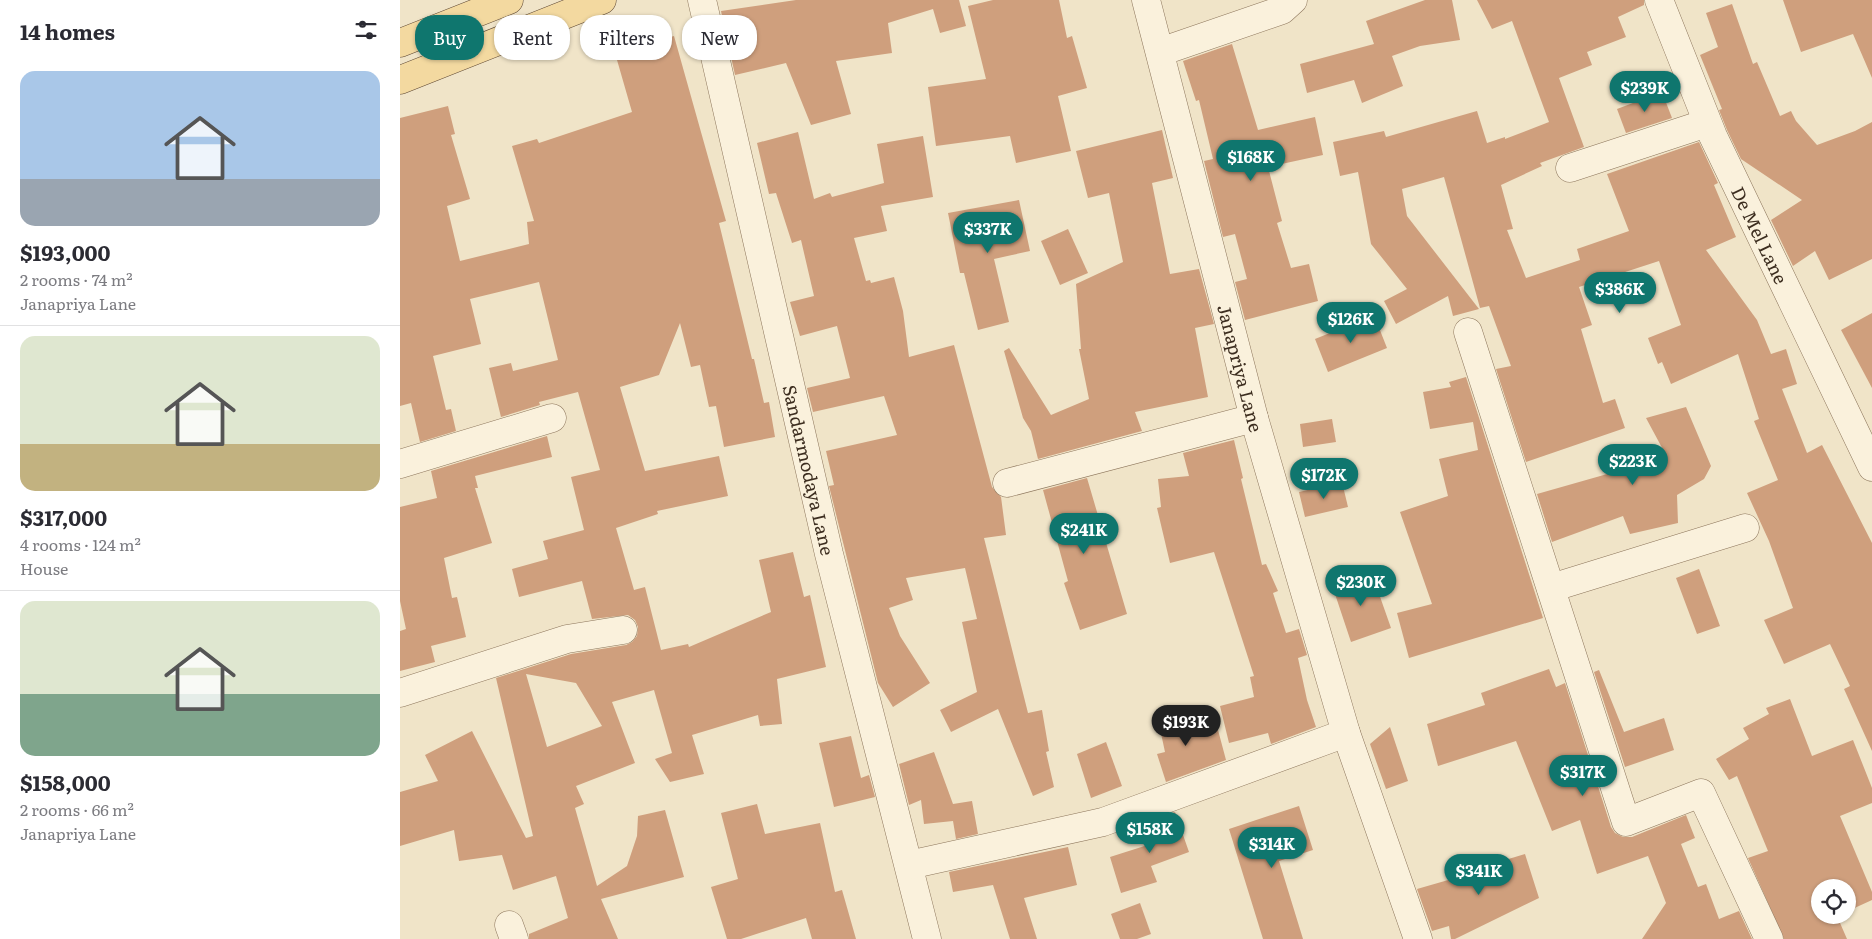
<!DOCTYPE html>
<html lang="en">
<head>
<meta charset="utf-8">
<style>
	body { margin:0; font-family:Literata,serif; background:#f2f2f3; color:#2b2b33; height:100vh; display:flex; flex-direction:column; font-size:19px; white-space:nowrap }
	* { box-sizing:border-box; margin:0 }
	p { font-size:16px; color:#7c7c81 }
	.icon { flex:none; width:28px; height:28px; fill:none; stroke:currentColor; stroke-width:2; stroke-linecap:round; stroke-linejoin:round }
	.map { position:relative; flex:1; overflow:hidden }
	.panel { display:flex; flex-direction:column; background:#fff; width:400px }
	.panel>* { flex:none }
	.top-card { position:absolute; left:15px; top:15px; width:475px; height:45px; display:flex; gap:10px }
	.buttons { position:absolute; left:1411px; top:879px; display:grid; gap:10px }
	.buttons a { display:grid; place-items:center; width:45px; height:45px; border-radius:50%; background:#fff; box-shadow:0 1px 4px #0004; font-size:25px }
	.price { position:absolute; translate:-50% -42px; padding:0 11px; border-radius:18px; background:#0f766e; color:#fff; font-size:16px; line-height:32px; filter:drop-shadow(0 1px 2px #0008) }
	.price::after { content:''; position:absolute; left:50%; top:30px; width:15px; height:11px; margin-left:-8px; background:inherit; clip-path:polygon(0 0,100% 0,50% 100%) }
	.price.on { background:#222; color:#fff }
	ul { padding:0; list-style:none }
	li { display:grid; align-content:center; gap:10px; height:265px; padding:0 20px }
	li+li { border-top:1px solid #e1e1e2 }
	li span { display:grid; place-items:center; height:155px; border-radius:15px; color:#555 }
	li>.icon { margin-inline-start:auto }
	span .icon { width:90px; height:90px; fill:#fffc; stroke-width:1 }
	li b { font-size:21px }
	h2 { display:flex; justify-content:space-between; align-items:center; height:60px; padding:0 20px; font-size:21px }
	.pill { padding:0 18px; border-radius:20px; background:#fff; box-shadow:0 1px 4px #0004; font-size:18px; line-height:45px }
	.pill.on { background:#0f766e; color:#fff }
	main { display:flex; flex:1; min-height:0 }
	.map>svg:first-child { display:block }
</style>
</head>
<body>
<main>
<section class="panel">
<h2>14 homes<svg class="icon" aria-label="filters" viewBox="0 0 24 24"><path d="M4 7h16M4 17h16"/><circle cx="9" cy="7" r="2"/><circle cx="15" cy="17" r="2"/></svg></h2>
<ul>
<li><span style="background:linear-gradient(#a9c7e8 70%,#9aa5b1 0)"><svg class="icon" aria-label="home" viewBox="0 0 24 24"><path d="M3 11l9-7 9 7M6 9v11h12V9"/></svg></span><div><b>$193,000</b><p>2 rooms · 74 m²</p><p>Janapriya Lane</p></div></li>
<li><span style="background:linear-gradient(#dfe7d0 70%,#c2b280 0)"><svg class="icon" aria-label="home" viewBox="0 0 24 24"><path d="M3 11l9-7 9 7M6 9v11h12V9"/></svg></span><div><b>$317,000</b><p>4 rooms · 124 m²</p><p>House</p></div></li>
<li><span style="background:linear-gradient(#dfe7d0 60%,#7fa58c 0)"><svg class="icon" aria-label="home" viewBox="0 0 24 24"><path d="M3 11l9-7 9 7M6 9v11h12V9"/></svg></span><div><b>$158,000</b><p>2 rooms · 66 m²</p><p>Janapriya Lane</p></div></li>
</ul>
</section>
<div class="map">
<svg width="1472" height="939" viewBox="0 0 1472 939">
	<rect width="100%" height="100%" fill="#f0e4c8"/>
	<g fill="#cf9f7d" fill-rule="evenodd">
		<path d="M396,0H559L566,26L540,33L533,9L488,23L492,53L436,61L451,114L411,125L386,63L335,75L321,11Z"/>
		<path d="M593,0H659L667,38L672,36L687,88L658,96L671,151L616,163L610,136L536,146L528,87L586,79L568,6Z"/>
		<path d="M1025,0H1052L1060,40L1020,46L992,56L1003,86L962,103L954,80L907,93L900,64L974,44L966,21Z"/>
		<path d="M1077,0H1244V5L1218,17L1226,37L1187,52L1192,65L1159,78L1184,147L1140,163L1142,166L1101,185L1113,229L1107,230L1126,278L1180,260L1177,249L1229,231L1207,174L1299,142L1318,183L1314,185L1336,237L1306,250L1357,320L1371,354L1386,349L1397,384L1382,389L1407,453L1422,445L1472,543V751L1444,689L1450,686L1430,644L1384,664L1364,620L1393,608L1369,541L1347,493L1378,480L1354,421L1359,419L1338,354L1271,384L1262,362L1258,364L1248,338L1281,325L1259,261L1179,287L1192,325L1181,329L1203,403L1215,399L1225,428L1126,462L1096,369L1111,366L1089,306L1080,308L1044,177L1002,189L1007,216L1079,309L1053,316L1048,296L996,324L984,301L1007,289L971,244L958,172L940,176L933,142L984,131L986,137L1077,111L1087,143L1105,137V139L1149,122L1112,21L1092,29Z"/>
		<path d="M1383,0H1472V78L1453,34L1401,52Z"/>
		<path d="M1332,4L1353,64L1357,62L1380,116L1391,111L1396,121L1417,145L1455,131L1472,122V259L1429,280L1415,251L1393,266L1371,220L1402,200L1341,159L1327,130L1319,110L1322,109L1300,55L1318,47L1306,13Z"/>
		<path d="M274,36L326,221L319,223L352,359H354L364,403L369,402L375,437L324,447L316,406L309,407L300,365L291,367L280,323L259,375L220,387L245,471L319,456L328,496L257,511L258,514L216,528L234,590L245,587L261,650L288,644L289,647L371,612L359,560L393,552L404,597L410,595L426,667L377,679L382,724L360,726L358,715L292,735L304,774L270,782L255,759L272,753L254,690L212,702L235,763L176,786L184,804L175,808L197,886L227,866L237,836L238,816L265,810L284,877L201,899L218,939H129V934L168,918L156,876L113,890L102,855L59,861L54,830L0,846V792L38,781L25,755L72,731L126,838L133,836L96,678L171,654L226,645L232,642L237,636L238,627L235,620L228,615L192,619L182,581L119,597L112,569L148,559L143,541L184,530L171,477L200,470L178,392L139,402L140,405L101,417L89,368L111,363L113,371L158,360L139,282L70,299L81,344L33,356L46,410L51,409L56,431L20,442L11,403L0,406V118L48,106L55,134L51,135L70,199L47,206L60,261L129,244L127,222L134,221L112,146L137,139L139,143L232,112L215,53ZM126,674L176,683L202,726L147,747Z"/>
		<path d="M832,44L858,130L915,117L923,155L868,167L882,221L877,223L891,268L909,264L918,301L845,320L835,282L847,279L835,234L823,237L804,161L813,159L799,100L796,101L783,61Z"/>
		<path d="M1262,92L1272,118L1226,133L1217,109Z"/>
		<path d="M762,130L773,178L752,183L770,274L799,269L814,324L795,328L808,397L735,412L742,431L638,459L631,431L623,418L604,351L609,348L651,415L689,399L679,349H681L676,284L723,262L709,193L688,198L676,151Z"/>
		<path d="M398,132L414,199L430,193L432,197L484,183L477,144L523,136L533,197L481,206L487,231L454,238L466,281L470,280L471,283L494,277L503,311L509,357L554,345L592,487L601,497L606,535L584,538L628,713L642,710L649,751L646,752L654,787L633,796L598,709L551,732L540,710L577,692L562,622L577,619L565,568L506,578L513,600L489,608L500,636L530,683L493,707L478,683L429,486L434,485L426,451L497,435L484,396L413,412L407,388L450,378L437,326L400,336L390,302L414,296L401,240L392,243L376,193L369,194L357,143Z"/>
		<path d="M619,200L630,251L594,259L609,322L578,330L564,273H560L548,213Z"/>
		<path d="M668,229L688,273L660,285L641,241Z"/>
		<path d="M1472,313V388L1441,330Z"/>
		<path d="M974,315L987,348L928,372L915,339Z"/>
		<path d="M1066,377L1143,618L1009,658L997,613L1032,604L1000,512L1048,496L1039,459L1078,450L1073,422L1030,429L1023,392L1051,387L1049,382Z"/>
		<path d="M1286,407L1311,466L1304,479L1277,495L1278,523L1230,534L1223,516L1152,542L1137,494L1267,457L1246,418Z"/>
		<path d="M932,419L936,442L903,447L900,424Z"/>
		<path d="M147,436L152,457L75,476L78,488H75L92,543L44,558L52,598L57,597L66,637L31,646L35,662L0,671V631L6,629L0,601V507L37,498L31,471Z"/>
		<path d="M834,440L843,478L841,479L862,565L866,564L878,591L873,593L886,633L899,629L907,655L898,658L907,700L916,727L871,744L868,733L829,743L820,706L854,697L850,677L854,676L814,552L770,563L757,508L761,507L758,479L789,476L783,453Z"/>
		<path d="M687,478L727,614L680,630L664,583L668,581L643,490Z"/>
		<path d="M942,482L948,507L905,517L899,492Z"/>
		<path d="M1299,569L1320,626L1297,634L1276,578Z"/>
		<path d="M971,571L991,628L951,642L932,585Z"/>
		<path d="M1149,669L1156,687L1165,683L1211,827L1215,833L1223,837H1232L1286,815L1295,838L1281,844L1298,887L1306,884L1319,919L1339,911L1352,939H1242L1266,903L1248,856L1197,874L1180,820L1152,831L1116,741L1038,766L1027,724L1085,705L1081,693Z"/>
		<path d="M1199,670L1224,732L1264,718L1274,750L1225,767L1194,672Z"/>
		<path d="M1390,699L1412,756L1453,740L1472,788V803L1440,816L1472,892V900L1448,911V888H1420V915H1439L1437,916L1447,939H1384L1348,858L1368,851L1337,776L1329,780L1316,759L1349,739L1343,728L1369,714L1366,708Z"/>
		<path d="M777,705L784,739L818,730L826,760L766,782L757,754L765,752L756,710Z"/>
		<path d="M990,727L1008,781L986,789L970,744Z"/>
		<path d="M451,736L461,778L469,775L475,797L434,807L419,743Z"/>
		<path d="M706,742L722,786L691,798L677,754Z"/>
		<path d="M534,752L553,804L572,801L578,834L556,839L553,821L524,824L521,800L509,805L499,764Z"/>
		<path d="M357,804L365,834L420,823L435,892L442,890L456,939H412L406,918L341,939H327L311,887L338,879L321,813Z"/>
		<path d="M899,806L913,850L879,861L903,939H863L829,829Z"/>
		<path d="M775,812L789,852L751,866L757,882L721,893L710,857L754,843L747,822Z"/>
		<path d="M668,847L677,885L624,898L637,939H610L593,885L553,892L549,872Z"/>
		<path d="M1125,854L1139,898L1055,939H1051L1049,926L1032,931L1017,889L1083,870L1082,867Z"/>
		<path d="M740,903L751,934L737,939H720L711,914Z"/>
	</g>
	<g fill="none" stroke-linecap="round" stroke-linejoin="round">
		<defs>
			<g id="minor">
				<path id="s1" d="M302,0L429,554L527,939"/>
				<path id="s2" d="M746,0L854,418L946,733L1018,939"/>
				<path id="s3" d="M1259,0L1313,136L1472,467"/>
				<path d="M760,52L882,10L893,0"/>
				<path d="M1170,168L1307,123"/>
				<path d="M1068,332L1226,822L1301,793L1369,939"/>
				<path d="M0,464L152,418"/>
				<path d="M607,483L854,418"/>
				<path d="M1151,588L1345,528"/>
				<path d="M0,693L167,639L223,630"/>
				<path d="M509,865L703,822L946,733"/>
				<path d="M109,925L114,939"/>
			</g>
			<g id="major">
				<path d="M0,43L109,0"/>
				<path d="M0,80L202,0"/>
			</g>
		</defs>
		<use href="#minor" stroke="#8d765c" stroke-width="29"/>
		<use href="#major" stroke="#5b4430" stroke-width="29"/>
		<use href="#minor" stroke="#faf1dc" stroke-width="28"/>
		<use href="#major" stroke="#f3d9a0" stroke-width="28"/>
	</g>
	<g text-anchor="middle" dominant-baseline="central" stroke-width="4" stroke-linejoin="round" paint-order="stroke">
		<g font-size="18" fill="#3d2e20" stroke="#f7eed8">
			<text stroke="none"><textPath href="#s3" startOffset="256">De Mel Lane</textPath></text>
			<text stroke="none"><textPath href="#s2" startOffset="380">Janapriya Lane</textPath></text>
			<text stroke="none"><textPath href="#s1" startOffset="482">Sandarmodaya Lane</textPath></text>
		</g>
	</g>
</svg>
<div class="buttons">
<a><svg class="icon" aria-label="locate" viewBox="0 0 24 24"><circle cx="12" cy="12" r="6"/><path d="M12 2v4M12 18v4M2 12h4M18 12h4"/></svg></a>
</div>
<b class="price" style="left:1245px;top:113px">$239K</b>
<b class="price" style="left:851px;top:182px">$168K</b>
<b class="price" style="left:588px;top:254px">$337K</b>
<b class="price" style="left:1220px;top:314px">$386K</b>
<b class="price" style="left:951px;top:344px">$126K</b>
<b class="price" style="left:1233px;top:486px">$223K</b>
<b class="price" style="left:924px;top:500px">$172K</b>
<b class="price" style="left:684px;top:555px">$241K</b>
<b class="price" style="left:961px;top:607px">$230K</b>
<b class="price on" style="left:786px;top:747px">$193K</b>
<b class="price" style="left:1183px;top:797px">$317K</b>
<b class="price" style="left:750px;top:854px">$158K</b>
<b class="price" style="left:872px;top:869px">$314K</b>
<b class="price" style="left:1079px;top:896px">$341K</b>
<div class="top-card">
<a class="pill on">Buy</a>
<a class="pill">Rent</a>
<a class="pill">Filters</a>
<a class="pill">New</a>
</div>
</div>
</main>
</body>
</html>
